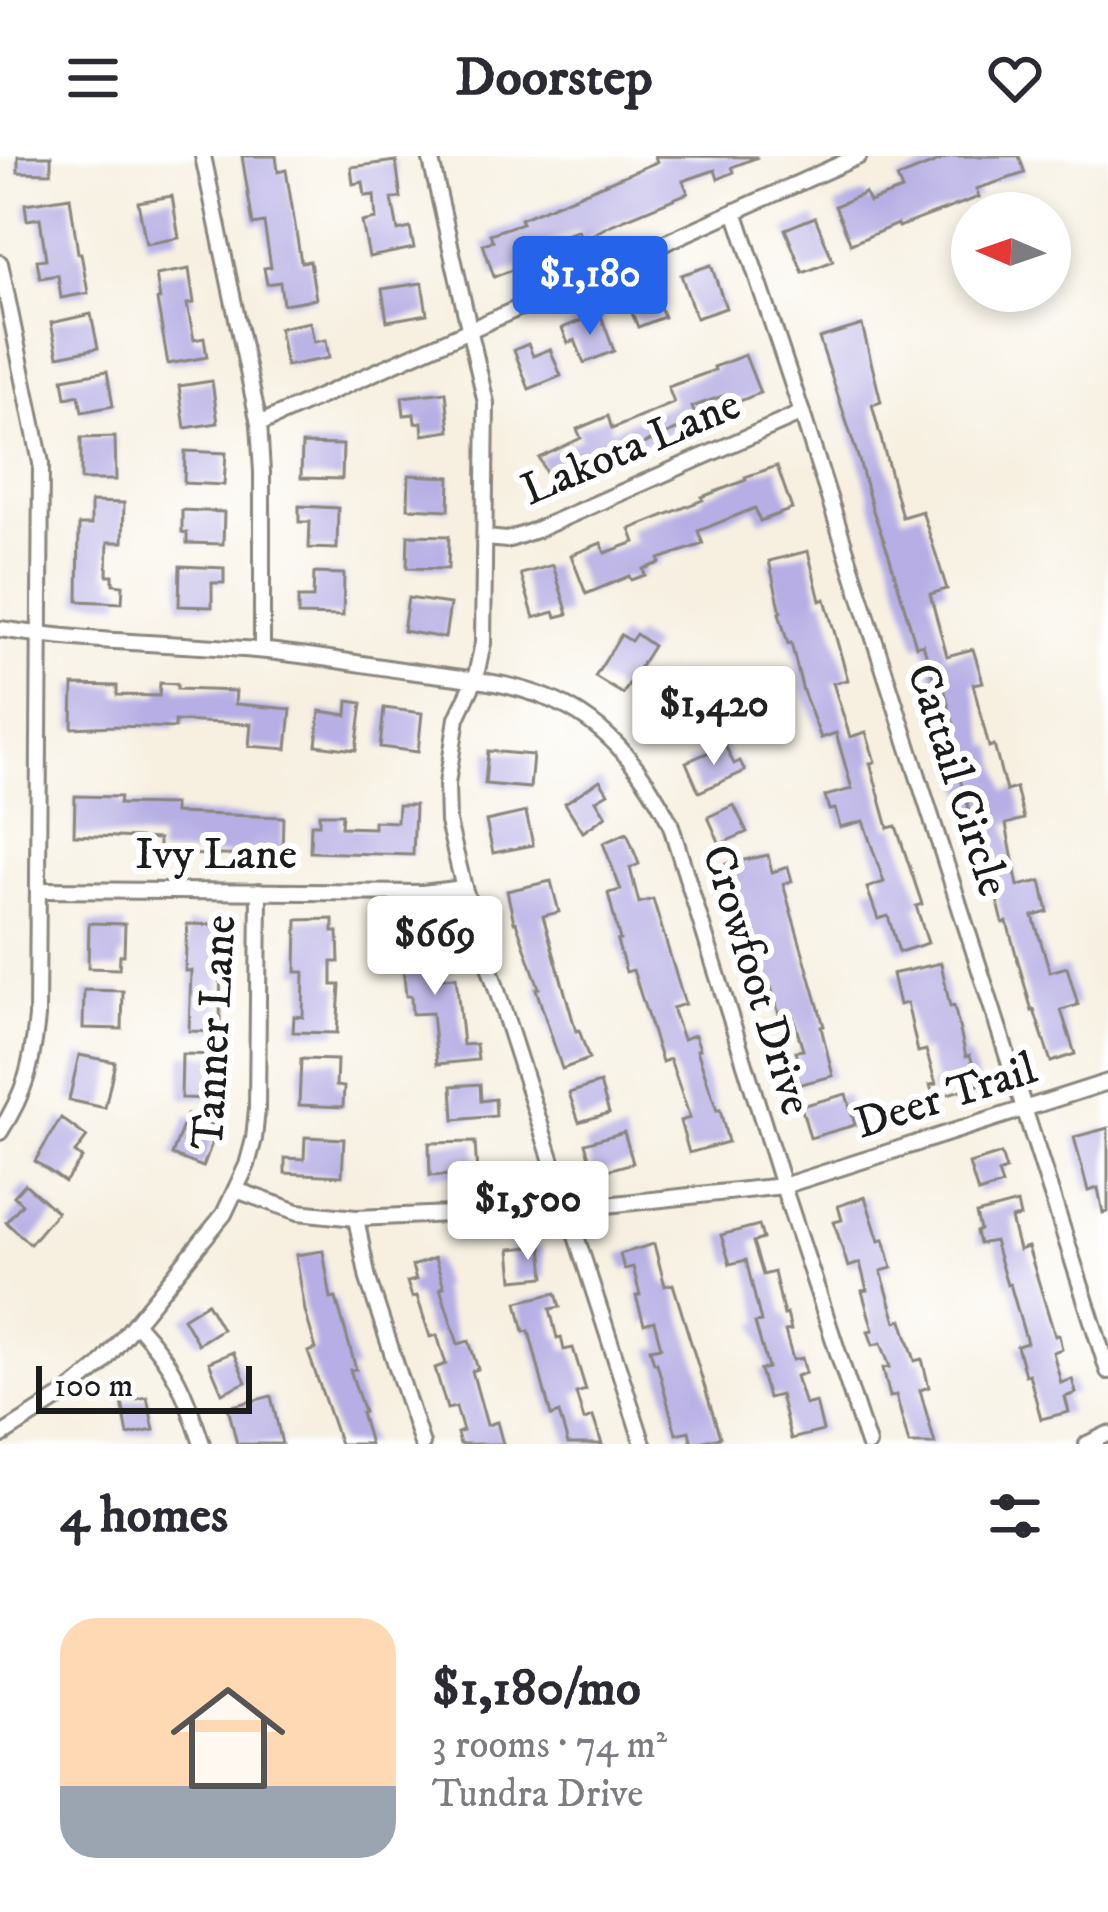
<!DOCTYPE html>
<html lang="en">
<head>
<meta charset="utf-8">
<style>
	body { margin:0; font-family:"IM FELL DW Pica",serif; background:#f7f7f7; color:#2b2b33; height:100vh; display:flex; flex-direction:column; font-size:45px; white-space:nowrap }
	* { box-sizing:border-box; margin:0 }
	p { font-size:39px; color:#7c7c81 }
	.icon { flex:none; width:66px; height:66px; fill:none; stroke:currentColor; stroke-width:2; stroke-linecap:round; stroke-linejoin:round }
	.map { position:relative; height:1288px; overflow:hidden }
	.side { display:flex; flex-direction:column; background:#fff; flex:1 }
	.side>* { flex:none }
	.needle { width:78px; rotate:272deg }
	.controls { position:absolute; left:951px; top:36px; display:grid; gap:24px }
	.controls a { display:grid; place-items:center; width:120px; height:120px; border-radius:50%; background:#fff; box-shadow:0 6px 18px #0003; font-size:60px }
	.scale { position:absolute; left:36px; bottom:30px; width:216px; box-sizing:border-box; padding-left:12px; border:6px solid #1c1c1c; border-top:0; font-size:33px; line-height:42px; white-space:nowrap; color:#1c1c1c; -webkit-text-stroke:9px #fff; paint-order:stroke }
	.price { position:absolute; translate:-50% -102px; padding:0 27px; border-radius:12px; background:#fff; color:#222; font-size:39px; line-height:78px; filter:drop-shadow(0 3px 6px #0008) }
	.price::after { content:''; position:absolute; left:50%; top:72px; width:36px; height:27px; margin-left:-18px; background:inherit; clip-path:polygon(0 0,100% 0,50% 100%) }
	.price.on { background:#2563eb; color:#fff }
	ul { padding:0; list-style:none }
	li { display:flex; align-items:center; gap:36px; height:300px; padding:0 60px }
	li+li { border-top:3px solid #e1e1e2 }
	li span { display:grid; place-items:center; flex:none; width:336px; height:240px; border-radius:36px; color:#555 }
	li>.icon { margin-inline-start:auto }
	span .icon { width:144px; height:144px; fill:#fffc; stroke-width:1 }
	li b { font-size:51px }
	h2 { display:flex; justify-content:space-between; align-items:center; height:144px; padding:0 60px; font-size:51px }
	header { display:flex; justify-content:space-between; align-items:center; height:156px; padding:0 60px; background:#fff; font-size:54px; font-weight:800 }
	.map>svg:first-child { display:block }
</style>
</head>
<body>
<header><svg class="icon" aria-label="menu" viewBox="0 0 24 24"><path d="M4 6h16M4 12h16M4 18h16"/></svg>Doorstep<svg class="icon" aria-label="heart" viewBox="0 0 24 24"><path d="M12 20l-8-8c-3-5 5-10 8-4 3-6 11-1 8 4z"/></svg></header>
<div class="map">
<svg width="1108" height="1288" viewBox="0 0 1108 1288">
	<rect width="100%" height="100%" fill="#fff"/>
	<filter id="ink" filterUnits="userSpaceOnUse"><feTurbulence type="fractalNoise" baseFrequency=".00833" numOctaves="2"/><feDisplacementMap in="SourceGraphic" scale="24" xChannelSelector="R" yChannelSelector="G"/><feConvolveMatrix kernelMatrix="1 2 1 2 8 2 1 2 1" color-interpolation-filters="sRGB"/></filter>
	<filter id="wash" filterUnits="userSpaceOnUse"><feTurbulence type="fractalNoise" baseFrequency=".004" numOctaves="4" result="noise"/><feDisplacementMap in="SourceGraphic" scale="48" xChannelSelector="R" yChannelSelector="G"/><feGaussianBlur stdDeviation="2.7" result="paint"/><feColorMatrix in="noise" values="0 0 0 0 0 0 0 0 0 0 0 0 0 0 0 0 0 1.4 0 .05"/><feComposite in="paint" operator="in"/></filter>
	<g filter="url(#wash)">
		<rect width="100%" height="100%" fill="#f7f0e1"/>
		<g id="blocks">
			<g fill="#b6aee4">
				<path d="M18,0H51V17L18,16Z"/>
				<path d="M242,0H276L278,16L286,14L301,106L310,105L316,143L283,148L280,126L267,128L264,112L271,111L264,67L253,69Z"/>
				<path d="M655,0L758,1L732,11L734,16L718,23L715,14L683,25L688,37L613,68L582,84L578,74L548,86L553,98L494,121L483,88L493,85L490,78L522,67L520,63L657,6Z"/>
				<path d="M951,0H1019L1025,17L976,33L979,41L898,71L897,68L851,88L835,50L865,37L869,46L902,34L897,22Z"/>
				<path d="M396,5L401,42L392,43L398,75L410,72L414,92L369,101L362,66L376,63L374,39L365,40L363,26L353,28L351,11Z"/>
				<path d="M172,40L179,82L146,88L138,46Z"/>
				<path d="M70,41L78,97H81L88,137L61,142L58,119L40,122L37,104L46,103L40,62L27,64L25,48Z"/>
				<path d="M815,61L833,105L803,117L785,73Z"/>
				<path d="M711,109L726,152L696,162L681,119Z"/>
				<path d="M189,113L194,147L187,148L194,184L204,182L207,201L168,208L157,144L160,143L156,119Z"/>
				<path d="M422,127L427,158L387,165L382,133Z"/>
				<path d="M653,134L664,161L638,171L627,145Z"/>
				<path d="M600,157L614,195L584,207L575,184L568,187L562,172Z"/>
				<path d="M91,158L98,192L58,200L51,167Z"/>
				<path d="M310,166L314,186L326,184L329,202L286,210L279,172Z"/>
				<path d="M862,169L881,246L872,249L902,361L922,355L947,433L930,438L947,500L973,493L983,526L973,528L989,591L994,589L1006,635L1016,632L1024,663L1006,668L1018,730L1041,725L1048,756L1033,760L1050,816L1067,811L1078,849L1061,854L1075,898L1051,906L1034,854L1032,855L1007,766L1003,767L981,675L976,677L949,586L946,587L942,573L954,570L945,536L938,538L923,488L916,490L889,399L872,352L859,304L819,182Z"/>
				<path d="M528,188L533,200L550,193L561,220L529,233L514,194Z"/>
				<path d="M745,199L760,237L730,249L725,239L692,251L697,265L551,328L539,302L581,282L577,273L608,260L612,273L674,247L668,231L715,214L714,211Z"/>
				<path d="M107,215L113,250L82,256L79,239L66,242L63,223Z"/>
				<path d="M212,225L218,267L185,272L179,230Z"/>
				<path d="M446,236L450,275L423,279L422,266L415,267L414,258L404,259L402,241Z"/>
				<path d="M115,281L116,324H81V282Z"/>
				<path d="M302,288L343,289L342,323L301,322Z"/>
				<path d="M185,295L226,297L224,329L184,327Z"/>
				<path d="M777,310L792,353L760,365L755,352L698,375L703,388L659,403L660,407L643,413L645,419L631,424L629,420L586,438L571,399L601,387L605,397L635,386L630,373L703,344L702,341L746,324L745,321Z"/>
				<path d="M409,319L450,321L449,354L408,352Z"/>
				<path d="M91,346L124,347L123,386H108L107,419H113V428L123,429L122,447L78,445L79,369H91Z"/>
				<path d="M299,350L338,352L337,393L309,392L310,366H299Z"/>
				<path d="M182,354L224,356L223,388L187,387V377L182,376Z"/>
				<path d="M408,379L449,380L448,413L407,412Z"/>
				<path d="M808,395L820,445L825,443L848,524L833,527L850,581L866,576L875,606L870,607L888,672L896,670L922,748L916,750L928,787L899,796L888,760L878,763L867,732L884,726L863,665L840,671L835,653L829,654L825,640L852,633L836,577L821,582L803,535L791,487L788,488L779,457L781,456L769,405Z"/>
				<path d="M553,409L568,458L556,461L554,456L534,462L521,418Z"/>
				<path d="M180,410L224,412V427H212V451L179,450Z"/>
				<path d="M314,417L344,418L343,460L298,459V442H313Z"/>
				<path d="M408,442L450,448L445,482L403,475Z"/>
				<path d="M636,478L653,490L623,538L595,521L621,479L631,485Z"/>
				<path d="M160,527L177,528V533L236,535L235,548L291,553L287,593L249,590L251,568L175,565V572L116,570L72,572L73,529L117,530V539L159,540Z"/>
				<path d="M675,529L698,553L667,582L644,557Z"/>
				<path d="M348,545L362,547L356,594L316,589L320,555L347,559Z"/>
				<path d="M384,552L422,557L418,596L380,591Z"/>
				<path d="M725,589L734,608L740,605L745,615L699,636L686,606Z"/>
				<path d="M488,595L533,599L530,632L485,628Z"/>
				<path d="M600,624L608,637L596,644L606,660L583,676L565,647Z"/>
				<path d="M75,640L120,641L119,648L174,649V657L283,661L282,700L159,698V683L74,679Z"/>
				<path d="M398,649H415L413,699L310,696L311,668H319V658H342L341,671L374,672V665L397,666Z"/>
				<path d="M734,649L747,676L720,688L708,661Z"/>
				<path d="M526,656L533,689L493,697L486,665Z"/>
				<path d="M627,677L639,708L630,712L639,747L653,743L685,848L672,852L683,883L695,879L700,893L697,894L717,955L720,954L728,986L689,997L680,965L690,962L670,903L662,906L633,814L626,816L617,785L620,784L608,737L621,734L603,687Z"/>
				<path d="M768,699L772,716L788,711L792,725L783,728L824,870L821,871L833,920L793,930L789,911L799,909L796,895L803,894L793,861L781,865L771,831L764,833L737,739H733L726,708Z"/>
				<path d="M551,725L559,756L543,760L576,875L579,874L589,903L562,913L536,833L539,832L516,766H514L507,735Z"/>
				<path d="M333,763V776H338L339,806H332V829H340L337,877L293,876L294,860L303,861L304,816H296L297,764Z"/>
				<path d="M89,767L125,768L124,799H120L119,813L88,812Z"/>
				<path d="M187,768L221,769L220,876L189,875L191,815H185Z"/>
				<path d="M440,776L441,790H429L431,823L456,821L463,889L476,888L478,904L437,908L432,857L412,858L411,840H406L400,778Z"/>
				<path d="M941,807L950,851L954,850L966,900L970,899L979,929L934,942L930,929L936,928L926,894L918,896L907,847L899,849L892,818Z"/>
				<path d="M84,834L123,835L122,873L83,872Z"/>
				<path d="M182,898L221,899L220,943L181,942Z"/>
				<path d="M79,899L115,906L105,952L69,944Z"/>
				<path d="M301,903L337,904L336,930L344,931L343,951L299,949Z"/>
				<path d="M600,927L609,957L579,966L569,937Z"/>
				<path d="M480,928L481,945L495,943L496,960L454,964L452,930Z"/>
				<path d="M846,938L855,969L810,982L801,950Z"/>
				<path d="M187,959L218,971L203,1011L172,999Z"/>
				<path d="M61,962L87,981L75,997L82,1002L65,1026L35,1005Z"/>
				<path d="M1108,972V1056L1103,1057L1098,1032L1088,1035L1074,981Z"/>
				<path d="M624,976L633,1007L594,1018L585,987Z"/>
				<path d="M305,981L344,983L342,1020L285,1017V1002L304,1003Z"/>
				<path d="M475,986L477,1018L430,1020L429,987Z"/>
				<path d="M1001,998L1006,1014L998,1017L1002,1029L978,1037L969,1008Z"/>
				<path d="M25,1028L57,1056L30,1088L6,1066L22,1048L14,1040Z"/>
				<path d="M865,1041L879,1085L884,1083L892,1112L881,1115L896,1166L902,1164L915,1205L922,1203L929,1231L920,1234L935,1288H909L896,1239L890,1241L883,1212L890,1211L881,1187L873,1189L868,1175L873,1174L862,1135L867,1134L860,1107L848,1111L834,1066L842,1064L838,1050Z"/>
				<path d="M1017,1047L1020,1061L1011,1063L1019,1094L1028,1091L1055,1180L1059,1179L1062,1193L1053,1196L1061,1227L1072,1223L1076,1237L1065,1241L1069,1256L1041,1263L1029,1218L1025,1219L1017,1190L1027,1187L1010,1128L1007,1129L994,1085L979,1088L976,1076L980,1074L976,1058Z"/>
				<path d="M759,1069L763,1083L753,1086L763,1119L774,1116L784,1159L787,1158L791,1174L785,1175L793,1204L802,1202L806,1217L796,1220L805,1249L816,1246L823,1275L791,1283L780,1239L768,1242L760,1214L768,1212L755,1167L761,1166L746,1104L730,1108L721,1079Z"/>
				<path d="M654,1088L665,1130L673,1128L720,1281L692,1288L689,1275L676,1278L657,1207H654L650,1193L661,1191L654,1165L644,1168L636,1140L640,1139L633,1111L624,1113L620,1098Z"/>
				<path d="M542,1090L545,1121L513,1124L510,1093Z"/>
				<path d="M323,1095L331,1143L336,1142L356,1213L350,1214L364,1256L361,1257L370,1288H340L308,1196L316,1193L305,1155L296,1099Z"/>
				<path d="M435,1102L444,1131L440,1132L458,1188L469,1185L478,1213L472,1215L487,1269L497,1266L503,1288H460L457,1277L463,1275L456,1251L447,1253L435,1212L446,1208L437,1179L430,1181L417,1140L412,1141L407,1126L416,1124L412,1110Z"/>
				<path d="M556,1137L560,1151L550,1153L557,1182L561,1181L564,1194L573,1192L586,1234L576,1237L584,1264L593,1261L602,1288H568L559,1257L551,1260L529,1175L524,1176L517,1146Z"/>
				<path d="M207,1147L222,1173L198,1188L183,1162Z"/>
				<path d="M233,1196L246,1226L222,1237L209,1206Z"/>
				<path d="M271,1240L282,1288H237L228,1251Z"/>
				<path d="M147,1241L154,1274L128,1279L122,1246Z"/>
			</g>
		</g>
	</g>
	<g filter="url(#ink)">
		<use href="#blocks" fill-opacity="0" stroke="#8a867e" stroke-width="3"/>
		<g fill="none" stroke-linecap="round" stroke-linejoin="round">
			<defs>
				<g id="street">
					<path d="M203,0L259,268L262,316V494"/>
					<path d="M430,0L486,247L483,487L475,524L457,562L447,628L448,666L464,732L643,1288"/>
					<path d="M735,55L802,257L1108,1215"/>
					<path d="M0,107L41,307L37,861C32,909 26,935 0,976"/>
					<path d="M259,268L859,0"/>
					<path d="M486,382L507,384L536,374L802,257"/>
					<path d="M0,473C84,486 170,487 255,494C307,498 358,508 409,515C462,522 522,526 569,552C615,577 647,621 670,667L783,1030L868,1288"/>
					<path d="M39,734L422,737L464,732"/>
					<path d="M236,1034L298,1056L356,1062L569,1053L783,1030L1108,926"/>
					<path d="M356,1062L368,1123L422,1288"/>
					<path d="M136,1168C175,1210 184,1234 202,1288"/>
					<path d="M0,1280L64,1239L100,1210L224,1058L247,1009L254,983L257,953L259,735"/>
					<path d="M1087,1288L1108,1278"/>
				</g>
			</defs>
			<use href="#street" stroke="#8a867e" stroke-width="20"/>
			<use href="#street" stroke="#fff" stroke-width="14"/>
		</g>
	</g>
	<g text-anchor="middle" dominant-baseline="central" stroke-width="12" stroke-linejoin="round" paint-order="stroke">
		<g font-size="45" fill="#1c1c1c" stroke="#fff">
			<text transform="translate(631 292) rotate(-23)">Lakota Lane</text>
			<text transform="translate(957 624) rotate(72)">Cattail Circle</text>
			<text x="216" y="699">Ivy Lane</text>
			<text transform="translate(756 824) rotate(73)">Crowfoot Drive</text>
			<text transform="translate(215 876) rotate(-87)">Tanner Lane</text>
			<text transform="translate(946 941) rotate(-18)">Deer Trail</text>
		</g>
	</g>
</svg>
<div class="controls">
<a><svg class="needle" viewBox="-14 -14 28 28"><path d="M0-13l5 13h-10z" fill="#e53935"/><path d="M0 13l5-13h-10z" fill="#7c7c81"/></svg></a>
</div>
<div class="scale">100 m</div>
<b class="price on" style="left:590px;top:182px">$1,180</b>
<b class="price" style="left:714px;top:612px">$1,420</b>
<b class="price" style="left:435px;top:842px">$669</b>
<b class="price" style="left:528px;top:1107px">$1,500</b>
</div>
<section class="side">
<h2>4 homes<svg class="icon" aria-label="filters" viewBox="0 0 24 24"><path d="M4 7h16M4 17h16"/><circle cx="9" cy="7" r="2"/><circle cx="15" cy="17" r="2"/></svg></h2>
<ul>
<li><span style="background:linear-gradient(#ffd9b3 70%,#9aa5b1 0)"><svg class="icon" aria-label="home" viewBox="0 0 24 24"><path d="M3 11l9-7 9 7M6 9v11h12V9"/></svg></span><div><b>$1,180/mo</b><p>3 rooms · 74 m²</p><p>Tundra Drive</p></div></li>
</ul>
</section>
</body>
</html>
